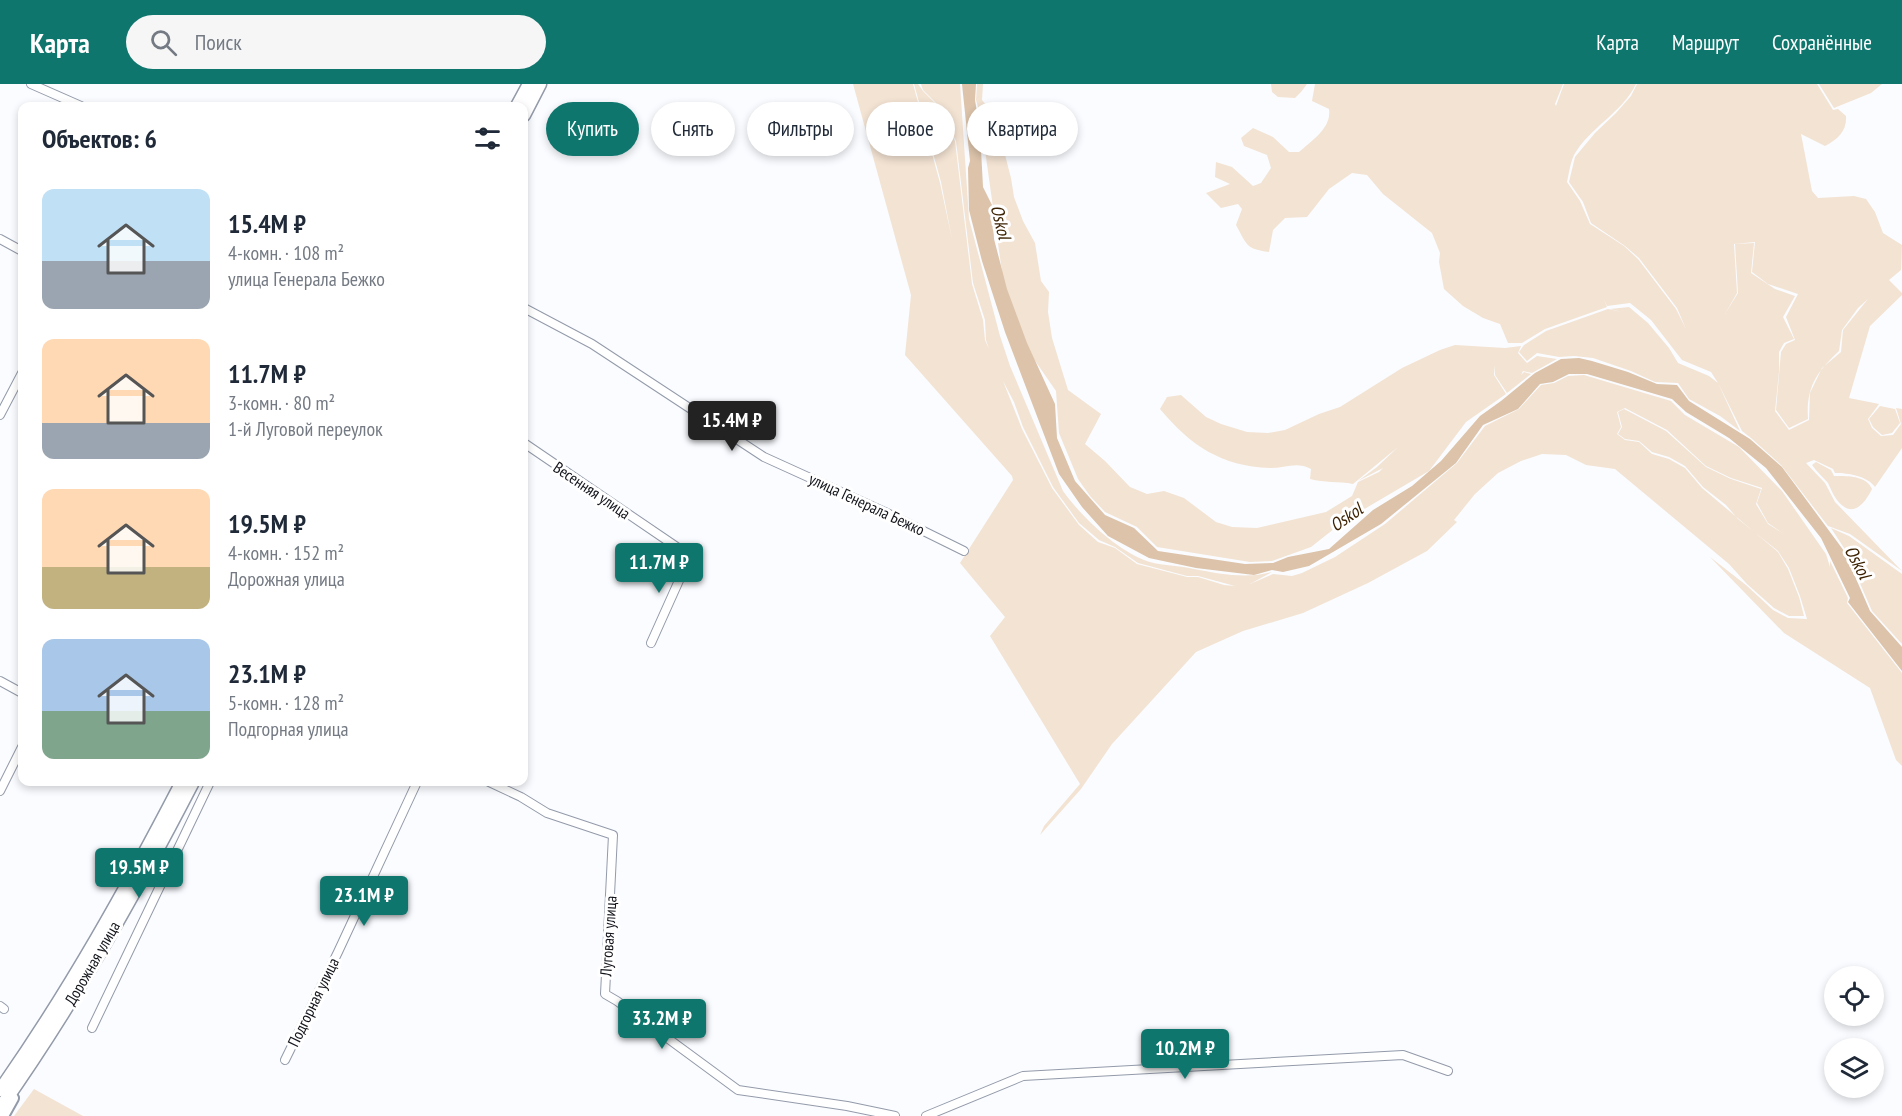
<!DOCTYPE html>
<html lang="ru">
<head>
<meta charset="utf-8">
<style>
	body { margin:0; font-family:"PT Sans Narrow",sans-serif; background:#f6f6f7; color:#1f2937; height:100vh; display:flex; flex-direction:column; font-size:22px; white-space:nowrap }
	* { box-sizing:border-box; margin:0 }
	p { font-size:20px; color:#747a83 }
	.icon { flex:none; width:33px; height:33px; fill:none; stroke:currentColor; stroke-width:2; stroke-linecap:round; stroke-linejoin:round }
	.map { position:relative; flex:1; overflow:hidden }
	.sheet { position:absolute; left:18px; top:18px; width:510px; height:684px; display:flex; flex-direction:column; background:#fff; border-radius:12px; box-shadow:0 3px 9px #0003 }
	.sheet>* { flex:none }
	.guide { position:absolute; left:546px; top:18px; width:570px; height:54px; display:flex; gap:12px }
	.fabs { position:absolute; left:1824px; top:882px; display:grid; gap:12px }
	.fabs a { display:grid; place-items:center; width:60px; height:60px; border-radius:50%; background:#fff; box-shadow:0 3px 9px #0003; font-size:30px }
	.price { position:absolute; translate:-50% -51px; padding:0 14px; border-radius:6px; background:#0f766e; color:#fff; font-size:20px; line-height:39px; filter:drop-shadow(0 2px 3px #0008) }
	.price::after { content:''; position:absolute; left:50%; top:36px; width:18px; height:14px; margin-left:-9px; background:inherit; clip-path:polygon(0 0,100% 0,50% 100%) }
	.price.active { background:#222; color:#fff }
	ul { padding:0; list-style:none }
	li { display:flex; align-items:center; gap:18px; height:150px; padding:0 24px }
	li span { display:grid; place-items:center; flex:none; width:168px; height:120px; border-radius:12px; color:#555 }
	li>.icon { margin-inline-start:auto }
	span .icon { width:72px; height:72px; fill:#fffc; stroke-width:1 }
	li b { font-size:26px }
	h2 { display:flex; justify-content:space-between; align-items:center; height:72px; padding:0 24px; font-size:26px }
	.pill { padding:0 21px; border-radius:27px; background:#fff; box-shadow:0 3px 9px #0003; font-size:21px; line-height:54px }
	.pill.active { background:#0f766e; color:#fff }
	header { display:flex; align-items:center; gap:36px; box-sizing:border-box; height:84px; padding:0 30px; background:#0f766e; color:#fff }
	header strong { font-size:28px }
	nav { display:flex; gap:33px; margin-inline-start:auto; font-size:21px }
	.search { width:420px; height:54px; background:#f6f6f7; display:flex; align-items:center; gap:15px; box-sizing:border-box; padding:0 21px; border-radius:33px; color:#747a83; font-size:22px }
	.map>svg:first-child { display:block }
</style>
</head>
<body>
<header>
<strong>Карта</strong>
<div class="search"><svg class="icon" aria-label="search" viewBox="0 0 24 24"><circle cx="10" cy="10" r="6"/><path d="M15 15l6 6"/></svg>Поиск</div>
<nav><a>Карта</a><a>Маршрут</a><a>Сохранённые</a></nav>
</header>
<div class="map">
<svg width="1902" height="1032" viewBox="0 0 1902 1032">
	<rect width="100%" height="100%" fill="#fafcff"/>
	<g fill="#f3e3d3" fill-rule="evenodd">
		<path d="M853,0H913L940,99L952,155L941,98L914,0H918L923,7L935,19L955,57L972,200L983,236L985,256L989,265L986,256L985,236L973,199L956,57L936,19L923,6L921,0H960L969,135L1000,252L1010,282L1063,407C1082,433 1113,463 1144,476C1159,482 1178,481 1194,485C1220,490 1246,495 1272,488L1250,500L1273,490L1292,492L1302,489L1335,473L1385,440L1457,379L1485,342L1519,325L1541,301L1554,299L1568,292L1584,291L1671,317L1685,331L1739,363L1782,407L1826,470L1830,483V477L1848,514L1847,519L1902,589V682L1896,676L1870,604L1784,549L1710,473L1746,501L1773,526L1788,534L1807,535L1800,512L1789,484L1778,467L1738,435L1726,421L1703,403L1685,382L1669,373L1652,368L1639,357L1625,355L1618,350L1622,343L1618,328L1624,325L1666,347L1706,383L1731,395L1761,405L1756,420L1768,440L1784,450L1768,439L1757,419L1762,404L1731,394L1706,382L1667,346L1625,324L1617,328L1621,343L1617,350L1625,356L1639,358L1652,370L1669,375L1685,384L1702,404L1778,468L1788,485L1799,513L1804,532H1789L1774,524L1747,500L1729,480L1615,385L1586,381L1566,371L1542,370L1521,377L1498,389L1475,410L1454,436L1457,438L1427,467L1368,499L1303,529L1243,547L1196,568L1112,660L1081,705L1040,751L1044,742L1080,700L990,552L1005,533L960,479L1013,396L1012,392L905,271L911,211ZM1003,297L1014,318L1023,343L1053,403L1079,439L1099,456L1115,463L1138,479L1187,492H1198L1235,502L1224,501L1198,493H1187L1137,480L1115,464L1098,458L1079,441L1052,404L1022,345Z"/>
		<path d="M977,0H983L982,16L995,32L1011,94L1014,113L1023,137L1035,159L1041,197L1049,208L1048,228L1052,254L1068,306L1101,330L1085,360L1105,377L1130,403L1147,410L1164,407L1184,414L1216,438L1232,443L1257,444L1326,428L1352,412L1358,398L1379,388L1383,384L1358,397L1377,383L1398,363L1353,400C1338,397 1325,399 1310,395L1311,385C1297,377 1285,384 1270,384C1221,382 1191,362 1160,325L1167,313L1181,311L1206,333L1221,340L1247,348L1268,349L1285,346L1319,330L1340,323L1402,284L1440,266L1455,261L1505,264L1521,262L1518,269L1527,279L1537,272L1557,275L1532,289L1523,287L1521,291L1524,288L1531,290L1507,309L1495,291L1494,281V291L1506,310L1466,338L1429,387L1344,437L1311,463L1272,477L1250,478L1157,463L1137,443L1105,428L1090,412L1078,395L1059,349L1056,307L1029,268L1003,195L980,30L976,16Z"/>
		<path d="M1271,0H1307L1301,8L1295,14L1278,13L1272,8Z"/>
		<path d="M1315,0H1563L1555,20L1556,22L1564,0H1636C1622,29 1590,43 1574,71C1570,79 1569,90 1567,98L1580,117L1590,140L1624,162L1638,175L1676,225L1686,245L1677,224L1639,174L1625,162L1591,139L1583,118L1569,98L1575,73L1595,49L1616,29L1631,12L1637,0H1817L1833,26L1838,25L1846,32C1847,47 1838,55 1825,62L1801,50L1812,107L1818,114L1854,112L1866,115L1875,128L1883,149L1902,161L1901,186L1889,196L1902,209V211L1870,242L1849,314L1879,320L1868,335L1872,344L1881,352L1893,351L1901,340L1896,324L1902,325V364L1875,403C1867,392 1849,389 1835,389L1833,385L1814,376L1806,379L1825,399L1835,418L1902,487L1850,450L1828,442L1781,381L1751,354L1742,347L1718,299L1740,347L1720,332L1689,315L1678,299L1655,298L1631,287L1593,274L1574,272L1559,273L1537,269L1527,277L1519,268L1524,261L1546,247L1608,225L1622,228L1610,225L1629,223L1648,239L1669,264L1678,279L1709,292L1718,299L1711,288L1682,276L1651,236L1630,219L1607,222L1604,216L1607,223L1545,245L1522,259H1508L1500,240L1483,234L1463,222L1444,205L1439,178L1440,169L1432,149L1383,110L1367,91L1352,89L1329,105L1307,133L1285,134L1273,146L1269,168C1246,165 1247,161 1236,141L1242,125L1238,120L1221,124L1206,109L1230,100L1215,93L1216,78L1232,83L1253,102L1261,99L1271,84L1267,71L1244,62L1241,54L1253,44L1273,53L1289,68H1299C1311,57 1332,44 1329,25L1312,17ZM1755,158L1752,188L1768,200L1798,210L1786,233L1795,256L1786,260L1781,268L1776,326L1789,344L1808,335C1806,302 1817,288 1839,267L1842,246L1858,224L1868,215L1843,246L1841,268L1822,284L1810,309L1809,336L1789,346L1775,327L1779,288V268L1784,259L1794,255L1783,233L1795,212L1775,205L1751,189L1754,159L1735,160L1738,209L1725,230L1737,209L1734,160Z"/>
		<path d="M1819,0H1882L1871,9L1834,24Z"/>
		<path d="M1880,322L1895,325L1900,339L1892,349L1882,351L1873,343L1869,335Z"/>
		<path d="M1816,378L1831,386L1834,392C1846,392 1866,391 1872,405C1864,421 1852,435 1837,416C1833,411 1831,405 1828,399C1823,393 1817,388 1812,381Z"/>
		<path d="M1831,444L1849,452L1902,490V560L1872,527L1846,467Z"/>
		<path d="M34,1005L83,1032H14Z"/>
	</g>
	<path fill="#dcc3aa" d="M962,0H976L975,16L980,47L983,103L992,121L994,155L1007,205L1027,259L1055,320L1057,354L1075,397L1105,431L1134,444L1158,467L1245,480L1273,479L1288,473L1329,465L1373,426L1412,402L1441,377L1480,332L1501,317L1535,289L1561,275L1579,274L1592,277L1628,288L1657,300L1677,301L1689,317L1750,355L1782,383L1844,467L1870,527L1902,563V587L1848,518L1850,514L1821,454L1766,384L1729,354L1686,328L1672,315L1587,290H1569L1553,298L1540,300L1518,325L1483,341L1456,379L1381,440L1309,482L1283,488L1272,486L1254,491L1196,484L1149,474L1108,452L1082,423L1059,390L1005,248L982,177L969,126L968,84L970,77Z"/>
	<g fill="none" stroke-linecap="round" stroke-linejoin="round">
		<defs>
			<g id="street">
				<path d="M31,0L81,22"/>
				<path d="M0,155L22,167"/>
				<path d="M524,224L592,260L764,373L885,428L964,467"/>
				<path d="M0,331L22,289"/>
				<path d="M524,359L690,472L651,559"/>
				<path d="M0,597L22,609"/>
				<path d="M489,698L521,713L547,729L613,751L605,910L617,917L738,1006L847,1022L895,1032"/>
				<path d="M0,707L22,663"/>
				<path d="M0,922L4,925"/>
				<path d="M92,944L210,698"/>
				<path d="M285,976L338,868L417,698"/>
				<path d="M926,1032L1023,992L1403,971L1448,987"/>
			</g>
			<path id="secondary" d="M3,1032L13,1014"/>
			<g id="primary">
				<path d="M517,22L529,0"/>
				<path d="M524,31L540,0"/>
				<path d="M0,1006C69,908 127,804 182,698"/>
				<path d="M0,1024C73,921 135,810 193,698"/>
			</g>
		</defs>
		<use href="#street" stroke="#939aa9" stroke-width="10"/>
		<use href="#secondary" stroke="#939aa9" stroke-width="14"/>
		<use href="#primary" stroke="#939aa9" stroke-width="15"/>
		<use href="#street" stroke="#fff" stroke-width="8"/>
		<use href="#secondary" stroke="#fff" stroke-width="10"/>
		<use href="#primary" stroke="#fff" stroke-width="12"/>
	</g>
	<g text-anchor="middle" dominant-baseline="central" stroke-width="6" stroke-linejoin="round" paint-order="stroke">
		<g font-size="16" fill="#12141a" stroke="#fff">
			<text transform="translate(592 406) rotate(34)">Весенняя улица</text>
			<text transform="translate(867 420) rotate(25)">улица Генерала Бежко</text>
			<text transform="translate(608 852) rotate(-86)">Луговая улица</text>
			<text transform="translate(92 879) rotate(-60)">Дорожная улица</text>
			<text transform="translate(313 918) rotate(-64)">Подгорная улица</text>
		</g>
		<g font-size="18" font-style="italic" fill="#3d2303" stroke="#fff">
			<text transform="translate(1001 138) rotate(76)">Oskol</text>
			<text transform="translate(1346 433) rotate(-35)">Oskol</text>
			<text transform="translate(1858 478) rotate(62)">Oskol</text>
		</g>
	</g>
</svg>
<div class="fabs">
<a><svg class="icon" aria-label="locate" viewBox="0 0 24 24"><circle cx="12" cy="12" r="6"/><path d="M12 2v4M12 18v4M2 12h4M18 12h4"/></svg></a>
<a><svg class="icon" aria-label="layers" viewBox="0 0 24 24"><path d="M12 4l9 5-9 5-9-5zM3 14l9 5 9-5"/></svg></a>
</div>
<b class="price active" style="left:732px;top:368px">15.4M ₽</b>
<b class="price" style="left:659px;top:510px">11.7M ₽</b>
<b class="price" style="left:139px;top:815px">19.5M ₽</b>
<b class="price" style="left:364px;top:843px">23.1M ₽</b>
<b class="price" style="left:662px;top:966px">33.2M ₽</b>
<b class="price" style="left:1185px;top:996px">10.2M ₽</b>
<div class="guide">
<a class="pill active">Купить</a>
<a class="pill">Снять</a>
<a class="pill">Фильтры</a>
<a class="pill">Новое</a>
<a class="pill">Квартира</a>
</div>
<section class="sheet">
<h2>Объектов: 6<svg class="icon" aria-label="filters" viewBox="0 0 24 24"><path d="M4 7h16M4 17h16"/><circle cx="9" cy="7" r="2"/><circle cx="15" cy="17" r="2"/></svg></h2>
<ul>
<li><span style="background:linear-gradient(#bfe0f5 60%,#9aa5b1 0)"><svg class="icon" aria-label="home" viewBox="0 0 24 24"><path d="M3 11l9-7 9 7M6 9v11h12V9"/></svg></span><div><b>15.4M ₽</b><p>4-комн. · 108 m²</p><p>улица Генерала Бежко</p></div></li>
<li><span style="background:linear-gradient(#ffd9b3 70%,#9aa5b1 0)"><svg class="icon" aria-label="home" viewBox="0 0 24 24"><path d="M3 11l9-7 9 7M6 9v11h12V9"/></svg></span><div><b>11.7M ₽</b><p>3-комн. · 80 m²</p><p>1-й Луговой переулок</p></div></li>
<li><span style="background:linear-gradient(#ffd9b3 65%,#c2b280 0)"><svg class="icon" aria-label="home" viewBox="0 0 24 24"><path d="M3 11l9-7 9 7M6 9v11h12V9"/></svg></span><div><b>19.5M ₽</b><p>4-комн. · 152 m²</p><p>Дорожная улица</p></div></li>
<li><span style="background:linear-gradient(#a9c7e8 60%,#7fa58c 0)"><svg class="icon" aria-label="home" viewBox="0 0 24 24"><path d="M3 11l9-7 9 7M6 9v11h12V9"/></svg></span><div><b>23.1M ₽</b><p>5-комн. · 128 m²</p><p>Подгорная улица</p></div></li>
</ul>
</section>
</div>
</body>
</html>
